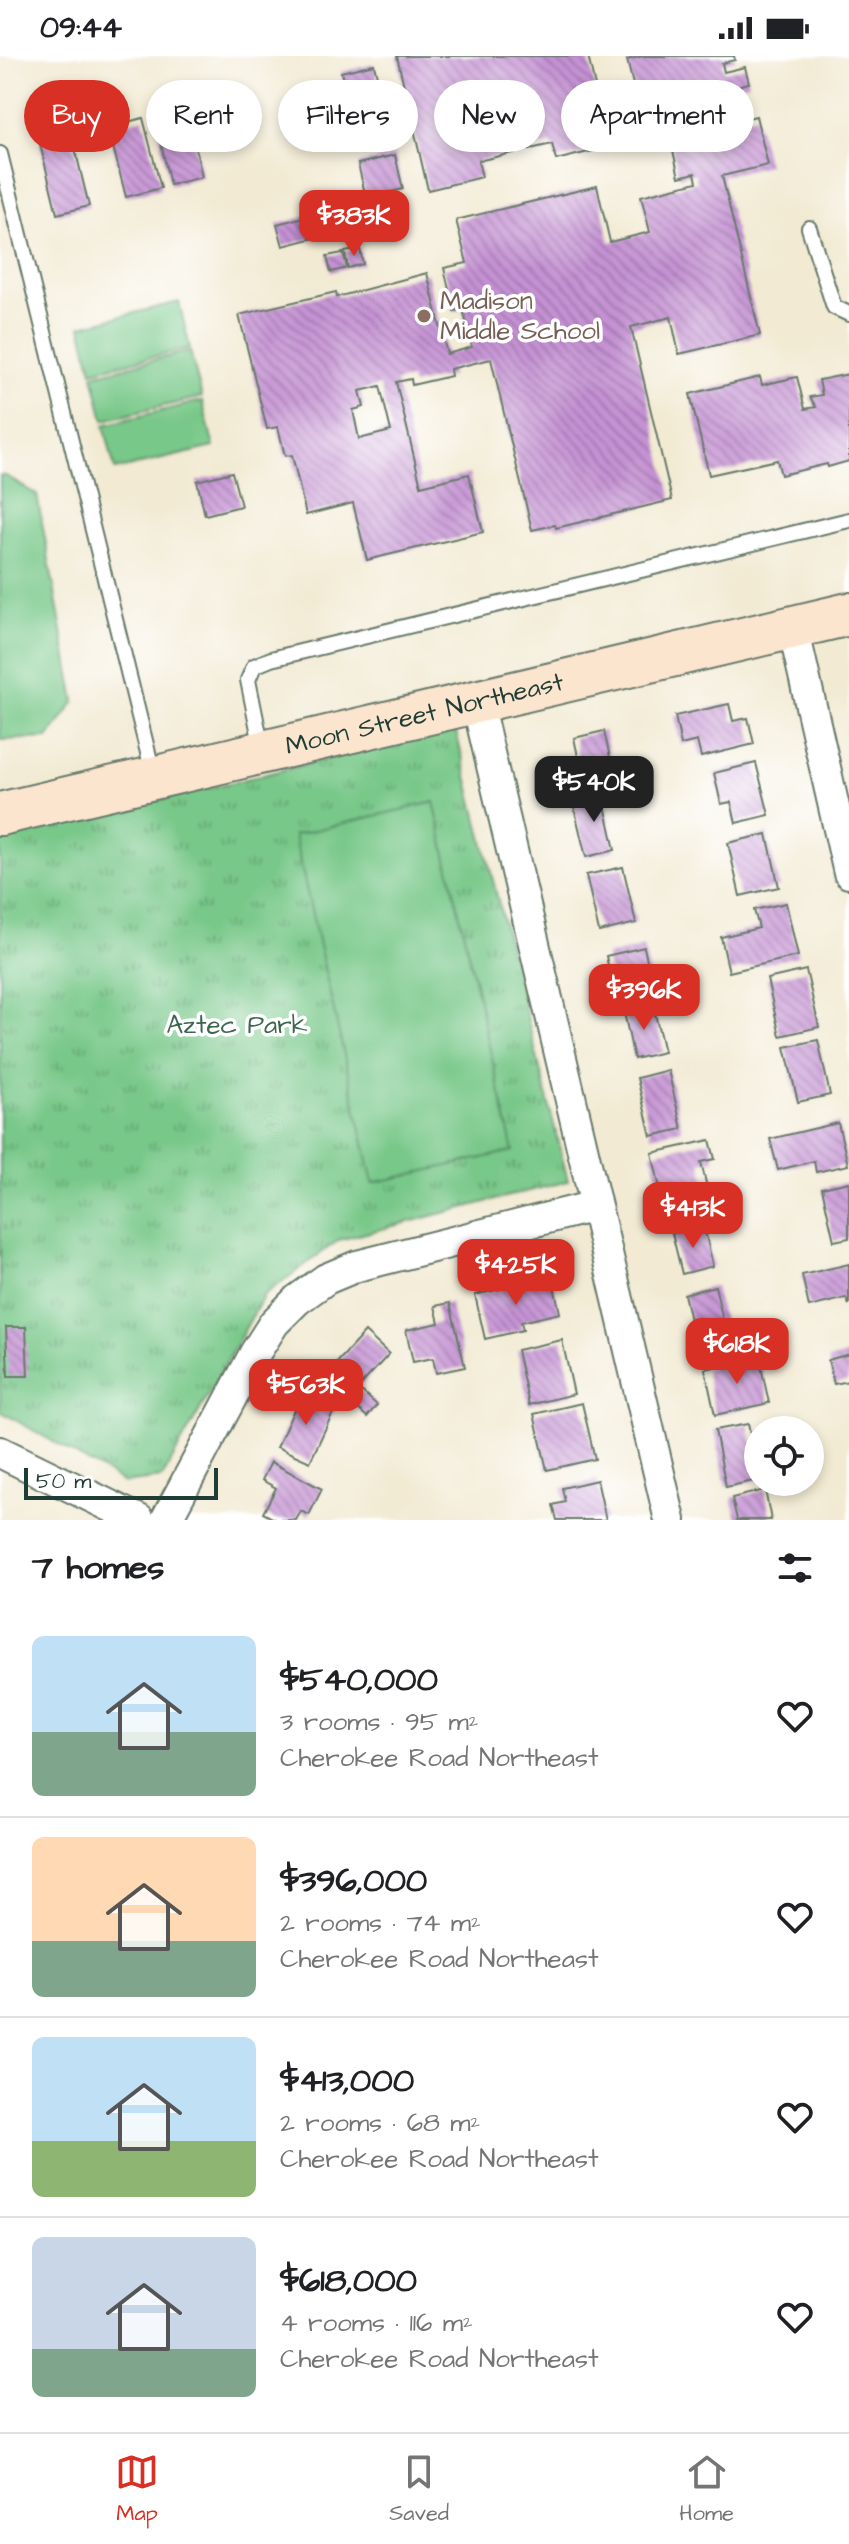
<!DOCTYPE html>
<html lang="en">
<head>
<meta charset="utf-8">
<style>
	body { margin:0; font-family:"Architects Daughter",sans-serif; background:#f6f6f6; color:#202124; height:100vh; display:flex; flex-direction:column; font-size:30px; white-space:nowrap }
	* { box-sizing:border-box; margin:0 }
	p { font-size:26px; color:#757577 }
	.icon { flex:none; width:44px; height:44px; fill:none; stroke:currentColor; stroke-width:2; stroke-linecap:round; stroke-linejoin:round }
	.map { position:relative; height:1464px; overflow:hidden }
	.panel { display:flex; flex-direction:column; background:#fff; flex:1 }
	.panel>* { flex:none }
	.hud { position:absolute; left:24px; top:24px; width:802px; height:72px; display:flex; gap:16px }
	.tools { position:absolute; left:744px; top:1360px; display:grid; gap:16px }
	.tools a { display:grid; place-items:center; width:80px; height:80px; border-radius:50%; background:#fff; box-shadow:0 4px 12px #0003; font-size:40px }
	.scale { position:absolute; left:24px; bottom:20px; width:194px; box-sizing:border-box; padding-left:8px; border:4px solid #1f3d34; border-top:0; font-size:22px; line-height:28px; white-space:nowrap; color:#1f3d34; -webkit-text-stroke:6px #fff; paint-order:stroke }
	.price { position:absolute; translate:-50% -68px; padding:0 18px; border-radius:16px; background:#d93025; color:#fff; font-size:26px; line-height:52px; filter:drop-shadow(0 2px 4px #0008) }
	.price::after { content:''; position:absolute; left:50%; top:48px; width:24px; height:18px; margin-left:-12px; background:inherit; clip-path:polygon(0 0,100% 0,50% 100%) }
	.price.current { background:#222; color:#fff }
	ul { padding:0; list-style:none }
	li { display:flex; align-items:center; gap:24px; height:200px; padding:0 32px }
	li+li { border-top:2px solid #e0e0e0 }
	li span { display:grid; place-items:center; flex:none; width:224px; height:160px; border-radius:12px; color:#555 }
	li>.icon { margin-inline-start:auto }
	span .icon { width:96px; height:96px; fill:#fffc; stroke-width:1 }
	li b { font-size:34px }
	h2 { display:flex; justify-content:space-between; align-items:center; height:96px; padding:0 32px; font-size:34px }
	.pill { padding:0 28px; border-radius:36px; background:#fff; box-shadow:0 4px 12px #0003; font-size:28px; line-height:72px }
	.pill.current { background:#d93025; color:#fff }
	.status { display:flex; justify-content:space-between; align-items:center; height:56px; padding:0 40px; background:#fff; direction:ltr }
	.status svg { height:22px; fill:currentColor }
	.dock { display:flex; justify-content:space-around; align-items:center; height:112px; border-top:2px solid #e0e0e0; background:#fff; font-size:22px; color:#757577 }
	.dock a { display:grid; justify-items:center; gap:4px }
	.dock .current { color:#d93025 }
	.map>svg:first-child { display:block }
</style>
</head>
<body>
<div class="status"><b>09:44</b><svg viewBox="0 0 49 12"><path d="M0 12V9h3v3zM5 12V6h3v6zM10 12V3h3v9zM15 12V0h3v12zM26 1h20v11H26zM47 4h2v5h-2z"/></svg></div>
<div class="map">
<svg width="849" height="1464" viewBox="0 0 849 1464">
	<defs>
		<pattern id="grass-tufts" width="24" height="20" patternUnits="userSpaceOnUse" patternTransform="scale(2)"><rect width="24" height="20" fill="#78c889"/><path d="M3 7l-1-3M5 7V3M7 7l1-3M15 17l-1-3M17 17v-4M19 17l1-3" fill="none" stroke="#62a471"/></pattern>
		<pattern id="building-back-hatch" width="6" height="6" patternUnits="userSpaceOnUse" patternTransform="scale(2)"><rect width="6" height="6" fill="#c591d3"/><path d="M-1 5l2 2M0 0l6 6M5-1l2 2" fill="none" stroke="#9f78ac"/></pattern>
	</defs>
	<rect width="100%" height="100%" fill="#fff"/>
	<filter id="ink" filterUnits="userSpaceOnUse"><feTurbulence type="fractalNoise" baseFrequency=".0125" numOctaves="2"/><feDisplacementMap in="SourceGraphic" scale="16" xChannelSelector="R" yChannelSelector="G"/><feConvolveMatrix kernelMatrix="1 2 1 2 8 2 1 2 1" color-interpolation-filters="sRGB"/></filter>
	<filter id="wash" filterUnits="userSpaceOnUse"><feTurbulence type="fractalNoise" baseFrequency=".006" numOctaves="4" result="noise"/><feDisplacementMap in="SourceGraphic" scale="32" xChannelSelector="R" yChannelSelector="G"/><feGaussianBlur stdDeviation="1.8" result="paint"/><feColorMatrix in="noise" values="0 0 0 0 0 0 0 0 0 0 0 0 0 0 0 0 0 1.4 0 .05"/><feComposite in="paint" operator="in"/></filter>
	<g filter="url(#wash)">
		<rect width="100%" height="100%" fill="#f2ead3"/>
		<path fill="url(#grass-tufts)" stroke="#4c825e" stroke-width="2" d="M455,672L568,1125L339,1184L264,1239L162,1422L124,1427L0,1355V783Z"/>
		<g fill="#78c889" stroke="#4c825e" stroke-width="2">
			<path d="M179,246L190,292L92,315L81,270Z"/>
			<path d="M190,295L202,341L104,364L93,319Z"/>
			<path d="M202,345L214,391L115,414L104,369Z"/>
			<path d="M0,419L6,420L37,439L75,645L48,682L0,684Z"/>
			<path d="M434,746L513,1095L373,1127L294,779Z"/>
		</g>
		<g id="blocks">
			<g fill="url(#building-back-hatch)" fill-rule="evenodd">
				<path d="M397,0H588L609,91L556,104L552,88L478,105L482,121L428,134Z"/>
				<path d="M643,0H734L735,4L722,7L724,16L745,11L749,27L740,29L742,38L707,47L706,42L657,54L656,49L639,53L627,4Z"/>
				<path d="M374,8L391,79L358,87L341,16Z"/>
				<path d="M187,52L202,121L170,129L155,59Z"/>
				<path d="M756,60L768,109L722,120L760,279L679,298L671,261L631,271L672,444L556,472L555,469L532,474L491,303L450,313L451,320L412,329L411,323L396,326L421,430L469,418L483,476L367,504L353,447L306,459L292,399L285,400L278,371L267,373L239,259L336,236L337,241L427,217L447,298L472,291L463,253L454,255L444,212L467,207L456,164L597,130L610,186L650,176L641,140L697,126L695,117L679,121L672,90L688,86L686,77ZM380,330L391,375L359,383L353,354L364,351L360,335Z"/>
				<path d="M143,62L161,132L126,141L108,71Z"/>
				<path d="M72,80L89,150L57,158L40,88Z"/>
				<path d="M395,99L403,133L366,142L358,108Z"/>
				<path d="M312,159L318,181L283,190L277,168Z"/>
				<path d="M360,193L363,208L348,212L345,196Z"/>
				<path d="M343,197L347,212L331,216L327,200Z"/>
				<path d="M849,318V405L828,411L827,408L781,419L777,404L709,419L690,338L760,321L762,329L797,321L805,353L816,351L810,341L822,339L819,324Z"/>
				<path d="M232,416L241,450L205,459L197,425Z"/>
				<path d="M729,648L733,665L748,662L754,688L701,701L697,685L681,689L675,660Z"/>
				<path d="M604,675L615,723L569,733L565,717L581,714L574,682Z"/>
				<path d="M756,707L769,759L736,767L731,746L721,748L714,717Z"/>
				<path d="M602,736L615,794L586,801L572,743Z"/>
				<path d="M767,778L779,831L740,840L728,787Z"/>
				<path d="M623,811L636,867L599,876L586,819Z"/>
				<path d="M786,847L798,900L729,916L721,881L759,872L754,854Z"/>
				<path d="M644,891L653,933L615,942L606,900Z"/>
				<path d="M806,914L819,971L780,980L767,923Z"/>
				<path d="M653,949L664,996L634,1003L624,956Z"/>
				<path d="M818,984L830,1039L798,1046L785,991Z"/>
				<path d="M668,1014L682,1073L651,1080L637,1022Z"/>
				<path d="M838,1067L848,1109L816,1116L814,1105L778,1114L770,1083Z"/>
				<path d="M710,1084L715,1103L701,1106L710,1144L665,1154L652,1097Z"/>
				<path d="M849,1126V1182L834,1185L822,1132Z"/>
				<path d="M704,1170L713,1210L682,1218L672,1177Z"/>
				<path d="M849,1208V1249L846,1242L809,1251L802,1219Z"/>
				<path d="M552,1221L560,1257L521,1266L523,1274L485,1283L475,1239Z"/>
				<path d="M715,1230L724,1269L706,1273L708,1283L695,1286L684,1238Z"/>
				<path d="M450,1247L465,1311L436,1317L433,1302L413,1306L406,1274L439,1267L435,1250Z"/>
				<path d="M6,1271H26L28,1320H8Z"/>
				<path d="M365,1276L389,1298L358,1332L377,1349L367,1361L324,1321Z"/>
				<path d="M562,1284L574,1338L529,1349L517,1294Z"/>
				<path d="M849,1298V1325L834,1328L828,1304Z"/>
				<path d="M759,1301L769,1347L715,1359L705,1313Z"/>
				<path d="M302,1336L335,1352L310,1406L277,1391Z"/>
				<path d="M582,1347L595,1403L547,1414L534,1358Z"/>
				<path d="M748,1368L752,1387L758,1385V1424L726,1431L715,1374Z"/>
				<path d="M271,1406L322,1433L309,1459L301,1455L296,1464H276L263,1457L276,1432L262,1424Z"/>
				<path d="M597,1424L606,1464H557L553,1449L565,1446L562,1432Z"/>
				<path d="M765,1434L771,1464H737L732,1442Z"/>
			</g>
		</g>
	</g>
	<g filter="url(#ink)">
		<use href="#blocks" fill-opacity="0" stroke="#697a6c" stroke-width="2"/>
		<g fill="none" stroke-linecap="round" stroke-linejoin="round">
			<defs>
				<g id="lane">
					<path d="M0,98L153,717"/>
					<path d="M809,172L834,251L849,258"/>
					<path d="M262,693L248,624L254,610L271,603L849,464"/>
				</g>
				<g id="street">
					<path d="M793,571L849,817"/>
					<path d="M477,646L670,1464"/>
					<path d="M0,1396L139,1464"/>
					<path d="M166,1464L255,1297L274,1267L297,1244L326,1223L357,1210L595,1150"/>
				</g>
				<g id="secondary">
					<path id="s1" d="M0,758L849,558"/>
				</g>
			</defs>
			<use href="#lane" stroke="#697a6c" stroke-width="18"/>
			<use href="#street" stroke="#697a6c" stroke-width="34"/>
			<use href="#secondary" stroke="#697a6c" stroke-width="46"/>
			<use href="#lane" stroke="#fff" stroke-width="14"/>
			<use href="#street" stroke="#fff" stroke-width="30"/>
			<use href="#secondary" stroke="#fce5cf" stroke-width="42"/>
		</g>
	</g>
	<circle fill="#8d6e63" stroke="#fff" stroke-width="3" cx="424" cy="260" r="8"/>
	<g text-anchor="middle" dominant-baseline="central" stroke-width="7" stroke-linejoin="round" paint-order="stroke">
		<g font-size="26" fill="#785e54" stroke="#fff" text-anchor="start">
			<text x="440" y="245">Madison<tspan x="440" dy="30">Middle School</tspan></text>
		</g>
		<g font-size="26" fill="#1f3d34" stroke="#fff">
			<text stroke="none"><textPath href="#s1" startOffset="436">Moon Street Northeast</textPath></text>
		</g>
		<g font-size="26" fill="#3a674e" stroke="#fff">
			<text x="237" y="969">Aztec Park</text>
		</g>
	</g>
</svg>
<div class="tools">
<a><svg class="icon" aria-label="locate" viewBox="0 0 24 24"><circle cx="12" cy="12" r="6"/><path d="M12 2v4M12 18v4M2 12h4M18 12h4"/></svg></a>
</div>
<div class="scale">50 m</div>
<b class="price" style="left:354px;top:202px">$383K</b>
<b class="price current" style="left:594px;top:768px">$540K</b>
<b class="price" style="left:644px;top:976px">$396K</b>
<b class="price" style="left:693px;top:1194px">$413K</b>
<b class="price" style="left:516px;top:1251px">$425K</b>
<b class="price" style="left:737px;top:1330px">$618K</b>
<b class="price" style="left:306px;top:1371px">$563K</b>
<div class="hud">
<a class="pill current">Buy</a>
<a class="pill">Rent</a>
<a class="pill">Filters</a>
<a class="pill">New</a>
<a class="pill">Apartment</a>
</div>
</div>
<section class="panel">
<h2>7 homes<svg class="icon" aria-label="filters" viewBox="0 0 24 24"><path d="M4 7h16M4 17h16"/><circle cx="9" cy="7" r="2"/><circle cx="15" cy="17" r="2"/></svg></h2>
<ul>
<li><span style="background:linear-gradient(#bfe0f5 60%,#7fa58c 0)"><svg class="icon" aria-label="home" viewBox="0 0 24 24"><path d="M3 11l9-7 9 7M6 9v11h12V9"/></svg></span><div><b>$540,000</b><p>3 rooms · 95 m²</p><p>Cherokee Road Northeast</p></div><svg class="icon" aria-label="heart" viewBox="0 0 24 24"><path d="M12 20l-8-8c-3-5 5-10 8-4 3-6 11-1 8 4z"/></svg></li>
<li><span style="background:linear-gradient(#ffd9b3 65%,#7fa58c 0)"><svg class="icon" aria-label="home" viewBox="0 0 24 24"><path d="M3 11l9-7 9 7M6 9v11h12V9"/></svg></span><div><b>$396,000</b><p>2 rooms · 74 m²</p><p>Cherokee Road Northeast</p></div><svg class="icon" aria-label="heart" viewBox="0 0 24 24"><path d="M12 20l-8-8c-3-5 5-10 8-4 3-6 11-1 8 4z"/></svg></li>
<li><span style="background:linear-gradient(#bfe0f5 65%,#8fb573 0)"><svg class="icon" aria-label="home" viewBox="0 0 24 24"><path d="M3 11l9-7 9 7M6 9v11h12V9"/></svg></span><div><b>$413,000</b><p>2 rooms · 68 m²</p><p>Cherokee Road Northeast</p></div><svg class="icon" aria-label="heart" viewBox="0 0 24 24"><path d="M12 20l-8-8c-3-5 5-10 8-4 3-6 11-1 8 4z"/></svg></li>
<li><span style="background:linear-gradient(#c9d6e8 70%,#7fa58c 0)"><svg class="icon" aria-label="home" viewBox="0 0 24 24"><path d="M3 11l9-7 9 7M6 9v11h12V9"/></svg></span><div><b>$618,000</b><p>4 rooms · 116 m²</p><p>Cherokee Road Northeast</p></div><svg class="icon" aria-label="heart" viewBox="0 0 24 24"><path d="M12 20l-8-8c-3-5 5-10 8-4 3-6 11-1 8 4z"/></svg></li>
</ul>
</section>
<nav class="dock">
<a class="current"><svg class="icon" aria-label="map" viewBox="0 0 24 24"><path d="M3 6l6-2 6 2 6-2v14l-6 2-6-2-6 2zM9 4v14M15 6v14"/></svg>Map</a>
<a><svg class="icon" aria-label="saved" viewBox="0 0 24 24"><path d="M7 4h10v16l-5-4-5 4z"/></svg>Saved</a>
<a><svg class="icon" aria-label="home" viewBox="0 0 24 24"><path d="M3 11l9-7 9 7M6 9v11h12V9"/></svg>Home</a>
</nav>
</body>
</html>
